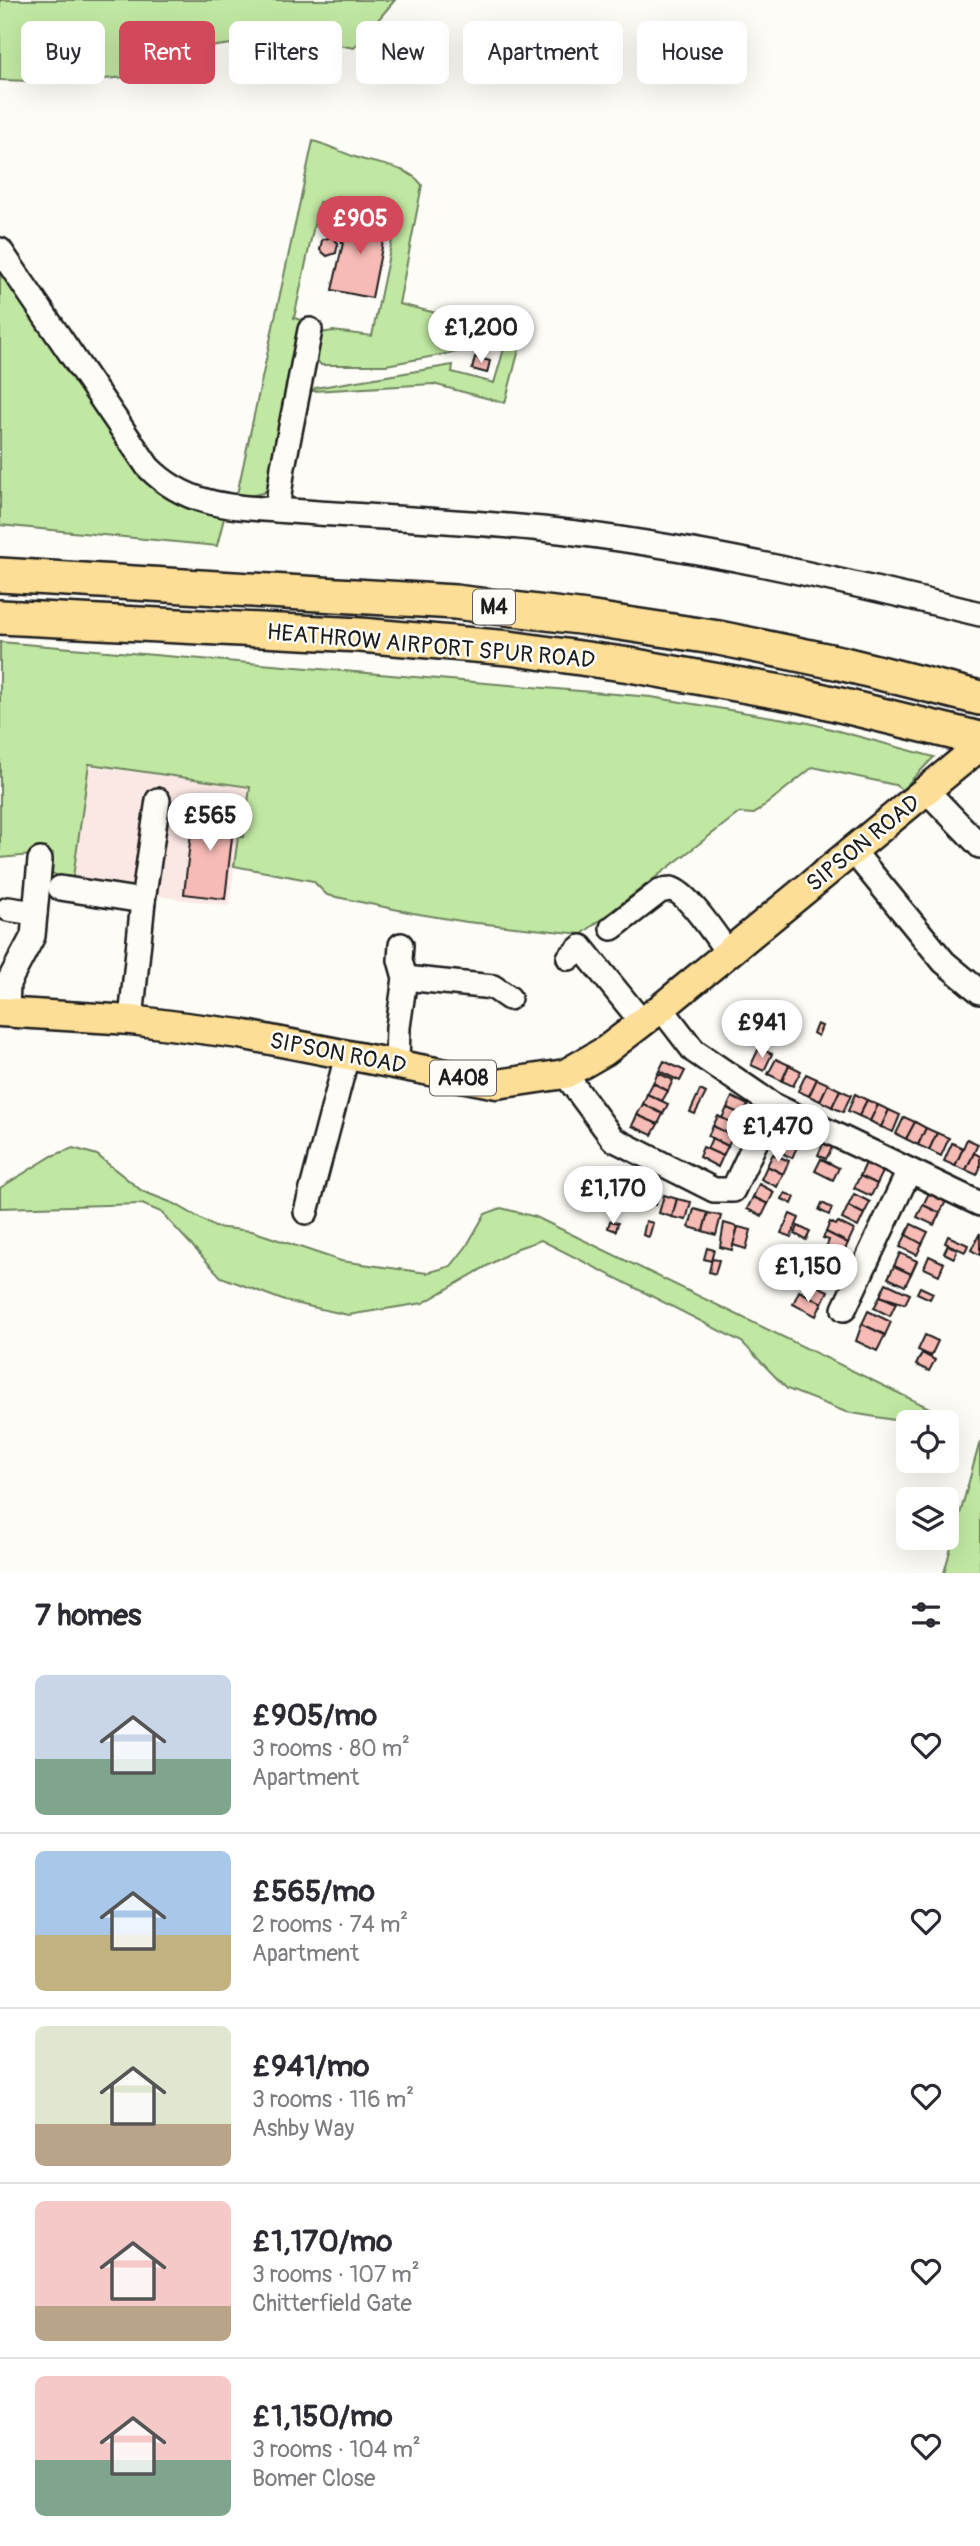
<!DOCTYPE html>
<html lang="en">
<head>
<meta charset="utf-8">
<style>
	body { margin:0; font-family:Pangolin,sans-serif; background:#f2f2f3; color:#2b2b33; height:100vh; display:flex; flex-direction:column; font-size:26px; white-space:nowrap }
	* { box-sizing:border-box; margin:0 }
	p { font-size:23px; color:#7c7c81 }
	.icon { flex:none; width:38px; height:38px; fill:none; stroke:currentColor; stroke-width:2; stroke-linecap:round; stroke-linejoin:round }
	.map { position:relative; height:1573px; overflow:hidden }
	.sheet { display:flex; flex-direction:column; background:#fff; flex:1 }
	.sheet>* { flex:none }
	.hud { position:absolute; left:21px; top:21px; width:938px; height:63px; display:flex; gap:14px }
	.buttons { position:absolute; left:896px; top:1410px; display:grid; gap:14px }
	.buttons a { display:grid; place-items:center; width:63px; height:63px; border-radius:10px; background:#fff; box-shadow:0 7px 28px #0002; font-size:35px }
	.price { position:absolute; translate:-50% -60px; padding:0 16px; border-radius:24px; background:#fff; color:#222; font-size:23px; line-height:46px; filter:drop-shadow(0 2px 4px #0008) }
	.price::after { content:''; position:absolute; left:50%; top:42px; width:21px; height:16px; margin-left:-10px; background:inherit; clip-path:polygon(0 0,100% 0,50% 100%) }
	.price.active { background:#d1495b; color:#fff }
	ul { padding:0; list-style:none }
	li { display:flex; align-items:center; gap:21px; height:175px; padding:0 35px }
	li+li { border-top:2px solid #e1e1e2 }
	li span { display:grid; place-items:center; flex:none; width:196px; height:140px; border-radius:10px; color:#555 }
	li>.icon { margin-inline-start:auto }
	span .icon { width:84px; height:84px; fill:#fffc; stroke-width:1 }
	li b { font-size:30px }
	h2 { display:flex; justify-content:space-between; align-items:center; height:84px; padding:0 35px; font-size:30px }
	.tag { padding:0 24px; border-radius:10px; background:#fff; box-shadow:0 7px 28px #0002; font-size:24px; line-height:63px }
	.tag.active { background:#d1495b; color:#fff }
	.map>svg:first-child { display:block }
</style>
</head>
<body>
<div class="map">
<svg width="980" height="1573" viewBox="0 0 980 1573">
	<rect width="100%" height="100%" fill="#fdfcf7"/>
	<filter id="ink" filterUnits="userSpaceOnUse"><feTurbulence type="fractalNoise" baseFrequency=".0143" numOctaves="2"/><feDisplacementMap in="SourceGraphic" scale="14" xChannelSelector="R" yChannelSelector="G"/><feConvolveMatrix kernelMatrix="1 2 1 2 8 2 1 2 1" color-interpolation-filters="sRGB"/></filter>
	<g filter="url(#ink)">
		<path fill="#fbe8e4" d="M88,766L251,787L244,838H238L229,906L72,884Z"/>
		<g fill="#c1e8a2" stroke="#6e825f" stroke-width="2">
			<path d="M0,0H395L354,48L290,36L195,49L127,77L67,82L0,80Z"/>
			<path d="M313,141C328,145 341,152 355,157C376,165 408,165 422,185L399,304L523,334L505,403L433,384L312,391L315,388L453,365L452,372L494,383L504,349L461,337L457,352L386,365H321L313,356L321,333L333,331L372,336L397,216L319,202L294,318L304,321L273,485L263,493L236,499Z"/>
			<path d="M0,254L167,487L226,510L217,546L0,525Z"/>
			<path d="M0,642L651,697L809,723L934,757L902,790L895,785L813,767L754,814L739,813L582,934L467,922L413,913L327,895L313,881L234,866L238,837H244L250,787L89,764L72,884L52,873L53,853L0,858Z"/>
			<path d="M73,1148L97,1155L142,1191L175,1204L215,1227L252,1231L341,1261L427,1273L451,1266L466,1247L485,1214L501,1208L536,1217L950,1418L953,1422L951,1427L947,1428V1423H912L846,1412L787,1389L742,1342L541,1240L518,1248L423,1303L348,1315L285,1301L221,1277L161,1212L142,1204L0,1208V1188L52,1156Z"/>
			<path d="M980,1441V1573H944Z"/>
		</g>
		<g fill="#f7bbb6" stroke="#1c1c1c" stroke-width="2">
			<path d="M347,214L387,222L372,298L332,290L343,243H341Z"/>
			<path d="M331,237L338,243L336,253L327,256L320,250L322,240Z"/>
			<path d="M475,357L490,361L487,373L472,369Z"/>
			<path d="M194,807L235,811L225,899L184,894Z"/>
			<path d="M817,1024L822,1026L818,1036L813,1033Z"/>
			<path d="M759,1048L772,1054L764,1071L751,1065Z"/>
			<path d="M776,1059L789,1065L782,1081L768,1074Z"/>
			<path d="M664,1061L685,1071L680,1081L659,1071Z"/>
			<path d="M789,1065L801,1071L793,1086L782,1081Z"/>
			<path d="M658,1073L673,1080L668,1091L653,1083Z"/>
			<path d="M806,1074L817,1079L809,1096L798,1091Z"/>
			<path d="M817,1079L828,1084L820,1101L809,1096Z"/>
			<path d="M653,1083L668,1091L662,1101L647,1094Z"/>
			<path d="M828,1084L840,1090L832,1107L820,1101Z"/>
			<path d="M700,1090L706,1093L695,1114L690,1112Z"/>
			<path d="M840,1090L851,1095L843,1112L832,1107Z"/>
			<path d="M647,1094L668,1104L663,1114L643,1104Z"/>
			<path d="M855,1094L867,1100L859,1116L848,1111Z"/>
			<path d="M732,1097L748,1105L743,1115L727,1108Z"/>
			<path d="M867,1100L878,1105L870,1121L859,1116Z"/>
			<path d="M643,1104L663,1114L658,1124L637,1115Z"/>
			<path d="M878,1105L889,1110L881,1127L870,1121Z"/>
			<path d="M727,1108L743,1115L738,1126L722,1118Z"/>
			<path d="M889,1110L900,1115L893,1132L881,1127Z"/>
			<path d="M637,1115L658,1124L652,1135L632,1126Z"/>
			<path d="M718,1116L738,1126L733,1136L713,1126Z"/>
			<path d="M904,1117L915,1122L906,1139L896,1134Z"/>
			<path d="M915,1122L926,1128L918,1145L906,1139Z"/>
			<path d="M713,1126L733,1136L728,1146L708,1136Z"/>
			<path d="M926,1128L937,1133L929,1150L918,1145Z"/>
			<path d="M937,1133L949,1138L941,1156L929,1150Z"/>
			<path d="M782,1137L798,1145L792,1158L776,1150Z"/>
			<path d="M712,1138L728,1146L723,1156L707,1149Z"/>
			<path d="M967,1139L978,1144L966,1170L955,1166Z"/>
			<path d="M824,1142L833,1146L826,1159L818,1155Z"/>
			<path d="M952,1143L963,1148L955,1166L944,1161Z"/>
			<path d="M703,1147L723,1156L718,1167L699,1157Z"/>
			<path d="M974,1153L980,1156V1168L977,1175L966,1170Z"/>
			<path d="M773,1154L789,1161L783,1174L767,1166Z"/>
			<path d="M821,1159L839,1168L833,1180L815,1171Z"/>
			<path d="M866,1163L883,1172L877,1184L860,1176Z"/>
			<path d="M767,1166L783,1174L777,1187L761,1179Z"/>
			<path d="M615,1170L629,1174L622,1199L608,1195Z"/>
			<path d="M860,1176L877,1184L871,1196L854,1188Z"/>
			<path d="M634,1181L647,1184L642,1202L629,1198Z"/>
			<path d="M647,1184L660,1188L656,1205L642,1202Z"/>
			<path d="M759,1184L774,1192L768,1204L753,1197Z"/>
			<path d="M785,1193L795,1197L792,1204L782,1199Z"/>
			<path d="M929,1193L946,1201L940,1213L923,1205Z"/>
			<path d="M854,1194L870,1202L864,1214L848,1206Z"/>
			<path d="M664,1195L677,1199L672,1217L659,1213Z"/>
			<path d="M753,1197L768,1204L762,1216L747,1209Z"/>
			<path d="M677,1199L691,1202L686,1220L672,1217Z"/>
			<path d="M822,1203L832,1208L829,1215L819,1210Z"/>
			<path d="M923,1205L940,1213L934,1225L917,1217Z"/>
			<path d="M848,1206L864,1214L858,1227L842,1219Z"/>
			<path d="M694,1209L708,1213L703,1231L689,1227Z"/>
			<path d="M708,1213L721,1216L716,1235L703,1231Z"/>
			<path d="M790,1214L799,1218L791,1237L781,1233Z"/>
			<path d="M610,1221L618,1223L616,1231L608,1228Z"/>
			<path d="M646,1221L653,1223L649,1237L643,1235Z"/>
			<path d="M830,1222L836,1225L838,1222L854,1230L848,1243L826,1232Z"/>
			<path d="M724,1223L738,1227L732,1250L720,1247Z"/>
			<path d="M911,1224L928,1232L922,1244L906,1235Z"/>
			<path d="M798,1226L810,1232L806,1240L795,1234Z"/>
			<path d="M738,1227L751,1230L746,1249L733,1245Z"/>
			<path d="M826,1232L848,1243L842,1256L826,1248L829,1240L823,1238Z"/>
			<path d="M980,1233V1255L971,1250Z"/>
			<path d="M906,1235L922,1244L917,1255L900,1247Z"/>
			<path d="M948,1236L968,1245L965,1252L945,1243Z"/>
			<path d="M948,1245L957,1250L954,1258L944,1253Z"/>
			<path d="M815,1247L823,1251L817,1263L809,1259Z"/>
			<path d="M707,1248L714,1250L711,1261L704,1259Z"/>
			<path d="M824,1252L840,1260L834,1273L817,1265Z"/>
			<path d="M900,1253L917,1261L911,1274L894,1266Z"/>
			<path d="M929,1256L944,1263L939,1275L924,1268Z"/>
			<path d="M712,1259L719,1260L715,1274L709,1272Z"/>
			<path d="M817,1265L834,1273L828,1285L811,1278Z"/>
			<path d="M894,1266L911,1274L905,1286L888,1278Z"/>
			<path d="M811,1283L828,1291L822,1303L806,1296Z"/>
			<path d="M886,1283L910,1294L905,1304L880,1296Z"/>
			<path d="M920,1287L933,1293L930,1299L917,1293Z"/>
			<path d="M799,1291L822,1303L816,1316L793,1304Z"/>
			<path d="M880,1296L896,1303L890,1316L874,1308Z"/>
			<path d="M868,1311L891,1322L885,1335L862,1324Z"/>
			<path d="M862,1324L885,1335L877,1351L856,1341Z"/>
			<path d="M925,1335L938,1341L931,1356L918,1350Z"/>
			<path d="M922,1353L935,1360L929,1371L916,1365Z"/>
		</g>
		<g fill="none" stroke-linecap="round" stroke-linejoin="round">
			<defs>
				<g id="minor">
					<path d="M0,250L148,467C185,505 228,507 277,510L283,467L310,330"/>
					<path d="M277,510C365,517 454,520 542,529C690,545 836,579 980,614"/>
					<path d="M927,791L980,846"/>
					<path d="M853,851L944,962L980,992"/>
					<path d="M60,888L143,901"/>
					<path d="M8,909L35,913"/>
					<path d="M612,928L660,891C664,890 668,889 671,889C687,892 718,939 728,953"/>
					<path d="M569,958L581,947L641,1021"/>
					<path d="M405,978L493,987L509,998"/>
					<path d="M661,1008L694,1051L773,1105L980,1204"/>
					<path d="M7,1012L8,983L33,936L40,860"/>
					<path d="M131,1020L143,901L158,800"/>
					<path d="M397,1065L398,1027L405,978L400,960L401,945"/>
					<path d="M565,1074L613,1139L714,1190H733L773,1105"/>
					<path d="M306,1212L347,1056"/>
					<path d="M844,1309L909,1171"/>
				</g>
				<path id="major" d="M0,1012L131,1020L240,1034L497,1084L565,1074L605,1051L661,1008L980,746"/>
				<g id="highway">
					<path d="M0,575L455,602L587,618L719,638L840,663L980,698"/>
					<path d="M0,617L360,635L509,648L630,665L803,696L980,739"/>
				</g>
			</defs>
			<use href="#minor" stroke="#1c1c1c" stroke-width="28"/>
			<use href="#major" stroke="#1c1c1c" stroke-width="33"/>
			<use href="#highway" stroke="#1c1c1c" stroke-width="38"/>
			<use href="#minor" stroke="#fdfcf7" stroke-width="23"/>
			<use href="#major" stroke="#fcde96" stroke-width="28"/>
			<use href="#highway" stroke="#fcde96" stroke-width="33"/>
		</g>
	</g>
	<g text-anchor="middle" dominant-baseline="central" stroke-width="5" stroke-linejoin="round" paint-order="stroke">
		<g fill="#fdfcf7" stroke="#605f5e" stroke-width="2">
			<rect x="473" y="589.5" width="42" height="35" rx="5"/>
			<rect x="430" y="1060.5" width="66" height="35" rx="5"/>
		</g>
		<g font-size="21" font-weight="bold" fill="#1c1c1c">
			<text x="494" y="607">M4</text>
			<text x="463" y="1078">A408</text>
		</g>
		<g font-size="23" fill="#1c1c1c" stroke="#fdfcf7">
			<text transform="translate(431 646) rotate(5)">HEATHROW AIRPORT SPUR ROAD</text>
			<text transform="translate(863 843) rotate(-39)">SIPSON ROAD</text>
			<text transform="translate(338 1053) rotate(11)">SIPSON ROAD</text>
		</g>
	</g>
</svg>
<div class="buttons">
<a><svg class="icon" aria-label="locate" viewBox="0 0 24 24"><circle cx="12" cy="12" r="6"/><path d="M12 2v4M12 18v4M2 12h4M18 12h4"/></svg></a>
<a><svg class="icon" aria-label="layers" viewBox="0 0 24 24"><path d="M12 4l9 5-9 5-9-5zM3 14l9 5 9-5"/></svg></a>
</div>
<b class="price active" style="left:360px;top:256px">£905</b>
<b class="price" style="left:481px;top:365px">£1,200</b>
<b class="price" style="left:210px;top:853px">£565</b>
<b class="price" style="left:762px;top:1060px">£941</b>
<b class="price" style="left:778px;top:1164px">£1,470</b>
<b class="price" style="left:613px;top:1226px">£1,170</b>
<b class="price" style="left:808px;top:1304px">£1,150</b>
<div class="hud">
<a class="tag">Buy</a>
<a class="tag active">Rent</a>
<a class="tag">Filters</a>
<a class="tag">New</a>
<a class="tag">Apartment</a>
<a class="tag">House</a>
</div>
</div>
<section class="sheet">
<h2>7 homes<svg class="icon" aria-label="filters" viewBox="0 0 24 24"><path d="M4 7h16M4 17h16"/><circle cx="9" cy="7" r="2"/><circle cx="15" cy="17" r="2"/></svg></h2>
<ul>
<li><span style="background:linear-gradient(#c9d6e8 60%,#7fa58c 0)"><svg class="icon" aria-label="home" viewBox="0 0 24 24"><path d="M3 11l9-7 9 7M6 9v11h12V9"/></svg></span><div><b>£905/mo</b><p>3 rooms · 80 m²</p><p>Apartment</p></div><svg class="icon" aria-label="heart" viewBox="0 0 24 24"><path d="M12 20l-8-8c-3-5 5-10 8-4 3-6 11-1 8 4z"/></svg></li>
<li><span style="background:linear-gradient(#a9c7e8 60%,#c2b280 0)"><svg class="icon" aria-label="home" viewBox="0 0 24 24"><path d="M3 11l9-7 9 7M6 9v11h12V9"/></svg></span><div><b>£565/mo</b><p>2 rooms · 74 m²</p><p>Apartment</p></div><svg class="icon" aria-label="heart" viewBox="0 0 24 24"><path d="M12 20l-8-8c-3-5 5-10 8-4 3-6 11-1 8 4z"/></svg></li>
<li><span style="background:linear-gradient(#dfe7d0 70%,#b9a48a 0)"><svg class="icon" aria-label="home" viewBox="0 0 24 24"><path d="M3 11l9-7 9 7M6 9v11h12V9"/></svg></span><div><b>£941/mo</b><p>3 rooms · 116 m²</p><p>Ashby Way</p></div><svg class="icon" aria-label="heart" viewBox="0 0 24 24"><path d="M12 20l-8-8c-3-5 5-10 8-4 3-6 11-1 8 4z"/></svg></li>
<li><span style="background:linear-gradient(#f6c9c9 75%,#b9a48a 0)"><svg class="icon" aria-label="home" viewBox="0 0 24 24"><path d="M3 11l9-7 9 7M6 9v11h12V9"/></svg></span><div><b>£1,170/mo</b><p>3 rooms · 107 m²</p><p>Chitterfield Gate</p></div><svg class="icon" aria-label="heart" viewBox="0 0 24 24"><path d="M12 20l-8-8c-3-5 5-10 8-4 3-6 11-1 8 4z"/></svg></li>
<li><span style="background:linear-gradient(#f6c9c9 60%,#7fa58c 0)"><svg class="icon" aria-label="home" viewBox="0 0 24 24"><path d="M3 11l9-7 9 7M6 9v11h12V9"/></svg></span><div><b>£1,150/mo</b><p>3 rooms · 104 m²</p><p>Bomer Close</p></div><svg class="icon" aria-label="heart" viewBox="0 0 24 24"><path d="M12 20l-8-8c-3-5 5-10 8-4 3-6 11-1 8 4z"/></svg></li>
</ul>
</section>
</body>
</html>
